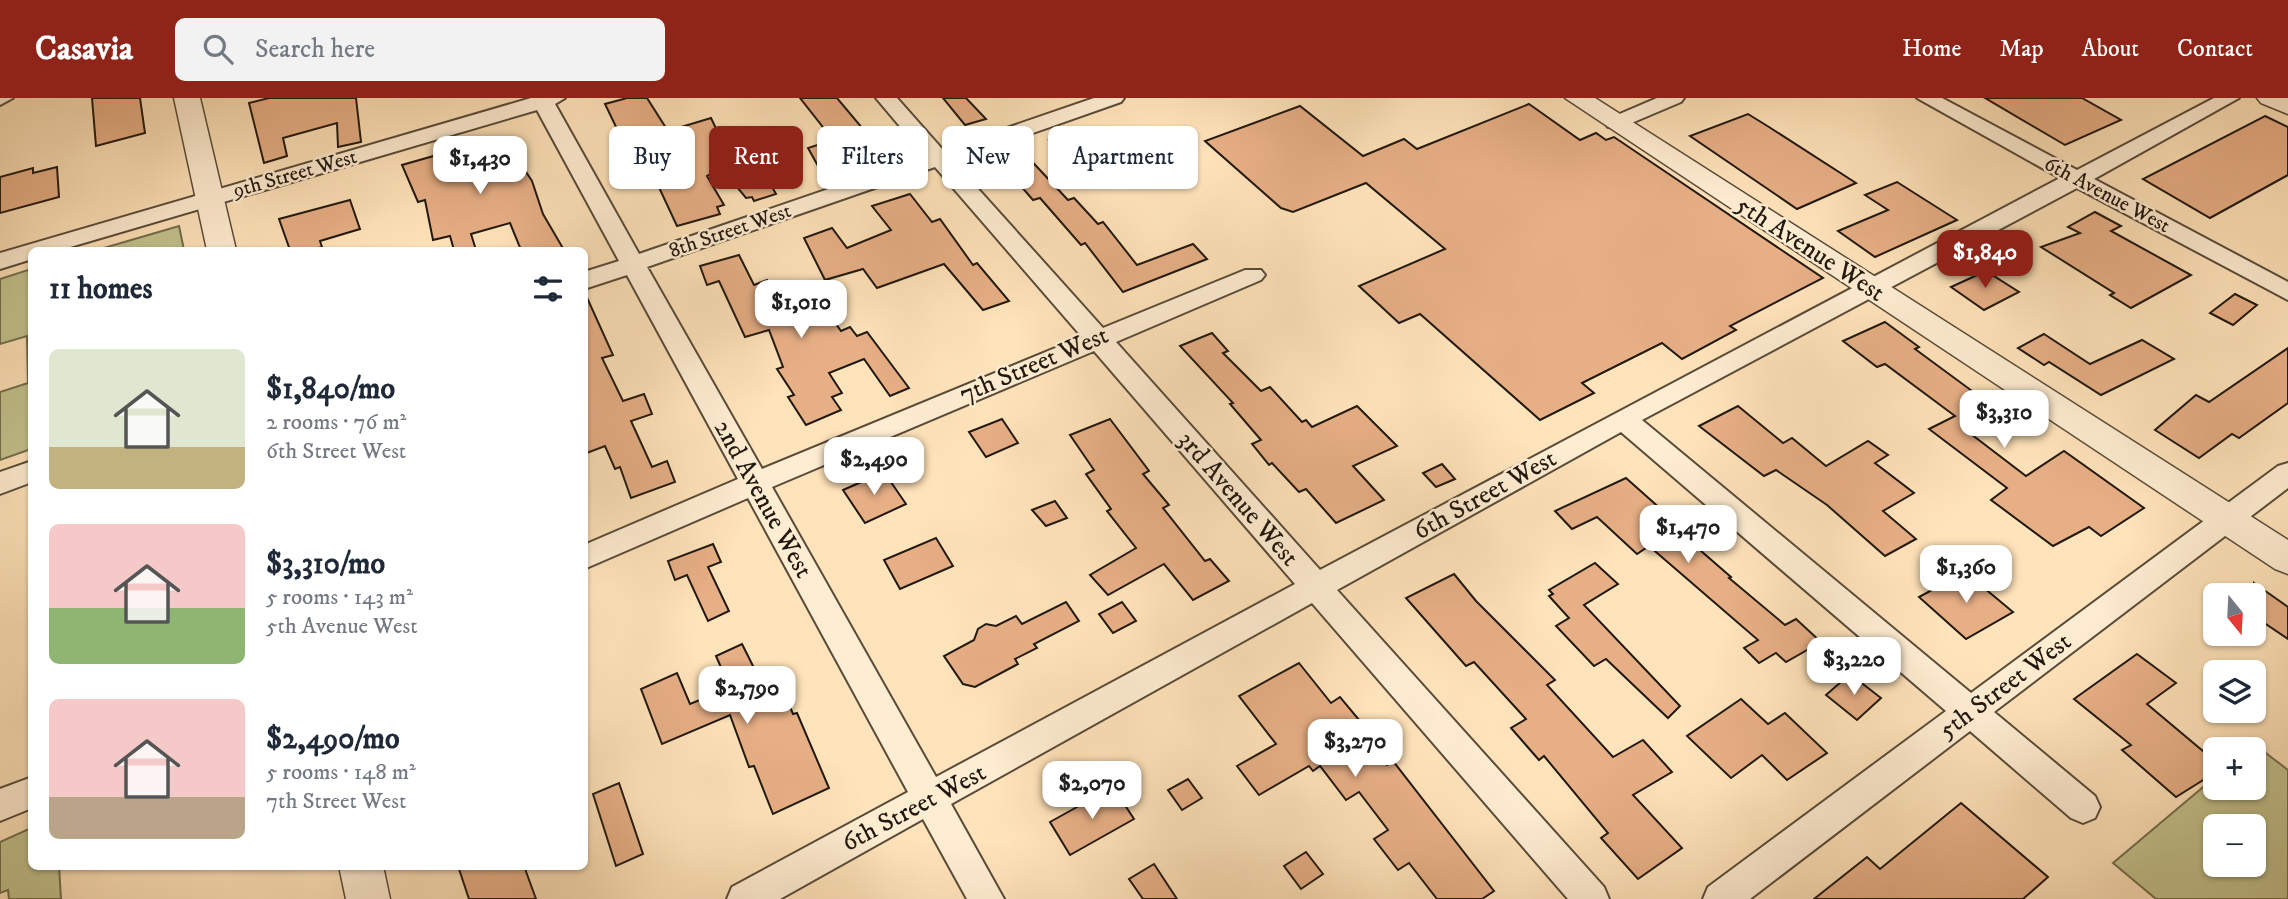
<!DOCTYPE html>
<html lang="en">
<head>
<meta charset="utf-8">
<style>
	body { margin:0; font-family:"IM FELL DW Pica",serif; background:#f2f2f3; color:#1f2937; height:100vh; display:flex; flex-direction:column; font-size:26px; white-space:nowrap }
	* { box-sizing:border-box; margin:0 }
	p { font-size:23px; color:#747a83 }
	.icon { flex:none; width:38px; height:38px; fill:none; stroke:currentColor; stroke-width:2; stroke-linecap:round; stroke-linejoin:round }
	.map { position:relative; flex:1; overflow:hidden }
	.side { position:absolute; left:28px; top:149px; width:560px; height:623px; display:flex; flex-direction:column; background:#fff; border-radius:10px; box-shadow:0 2px 5px #0004 }
	.side>* { flex:none }
	.top-card { position:absolute; left:609px; top:28px; width:665px; height:63px; display:flex; gap:14px }
	.needle { width:46px; rotate:162deg }
	.controls { position:absolute; left:2203px; top:485px; display:grid; gap:14px }
	.controls a { display:grid; place-items:center; width:63px; height:63px; border-radius:10px; background:#fff; box-shadow:0 2px 5px #0004; font-size:35px }
	.price { position:absolute; translate:-50% -60px; padding:0 16px; border-radius:14px; background:#fff; color:#222; font-size:23px; line-height:46px; filter:drop-shadow(0 2px 4px #0008) }
	.price::after { content:''; position:absolute; left:50%; top:42px; width:21px; height:16px; margin-left:-10px; background:inherit; clip-path:polygon(0 0,100% 0,50% 100%) }
	.price.active { background:#8f2418; color:#fff }
	ul { padding:0; list-style:none }
	li { display:flex; align-items:center; gap:21px; height:175px; padding:0 21px }
	li span { display:grid; place-items:center; flex:none; width:196px; height:140px; border-radius:10px; color:#555 }
	li>.icon { margin-inline-start:auto }
	span .icon { width:84px; height:84px; fill:#fffc; stroke-width:1 }
	li b { font-size:30px }
	h2 { display:flex; justify-content:space-between; align-items:center; height:84px; padding:0 21px; font-size:30px }
	.tag { padding:0 24px; border-radius:10px; background:#fff; box-shadow:0 2px 5px #0004; font-size:24px; line-height:63px }
	.tag.active { background:#8f2418; color:#fff }
	header { display:flex; align-items:center; gap:42px; box-sizing:border-box; height:98px; padding:0 35px; background:#8f2418; color:#fff }
	header strong { font-size:33px }
	nav { display:flex; gap:38px; margin-inline-start:auto; font-size:24px }
	.search { width:490px; height:63px; background:#f2f2f3; display:flex; align-items:center; gap:18px; box-sizing:border-box; padding:0 24px; border-radius:10px; color:#747a83; font-size:26px }
	.map>svg:first-child { display:block }
</style>
</head>
<body>
<header>
<strong>Casavia</strong>
<div class="search"><svg class="icon" aria-label="search" viewBox="0 0 24 24"><circle cx="10" cy="10" r="6"/><path d="M15 15l6 6"/></svg>Search here</div>
<nav><a>Home</a><a>Map</a><a>About</a><a>Contact</a></nav>
</header>
<div class="map">
<svg width="2288" height="801" viewBox="0 0 2288 801">
	<rect width="100%" height="100%" fill="#ffe3ba"/>
	<filter id="stains"><feTurbulence type="fractalNoise" baseFrequency=".00286" numOctaves="4"/><feColorMatrix values="0 0 0 0 .2 0 0 0 0 .09 0 0 0 0 .02 0 0 0 .5 -.17"/></filter>
	<radialGradient id="worn" r=".72"><stop offset=".6" stop-color="#630" stop-opacity="0"/><stop offset="1" stop-color="#630" stop-opacity=".3"/></radialGradient>
	<g fill="#c3c38e" stroke="#726e4e" stroke-width="2" fill-rule="evenodd">
		<path d="M179,128L184,152H97Z"/>
		<path d="M31,171V351L0,362V294L28,285L27,238L0,246V181Z"/>
		<path d="M2254,646L2288,672V801H2156L2113,765L2215,679L2216,690H2254V651H2248ZM2216,728H2254V766H2216Z"/>
		<path d="M31,730L32,768H59L61,801H9L8,792L0,795V744Z"/>
	</g>
	<g fill="#e7af86" stroke="#20180f" stroke-width="2">
		<path d="M92,0H140L145,35L96,48Z"/>
		<path d="M269,0H356L361,44L338,49L337,25L283,40L287,58L264,65L249,5Z"/>
		<path d="M627,0H647L668,33L711,20L731,62L707,78L724,107L717,109L720,116L677,128L642,53L629,56L605,6Z"/>
		<path d="M800,0H837L884,56L822,75L808,50L833,42Z"/>
		<path d="M943,0H966L986,21L965,27Z"/>
		<path d="M1985,0H2082L2121,22L2065,47Z"/>
		<path d="M1529,6L1580,42L1596,35L1606,42L1614,39L1823,180L1730,228L1736,232L1682,261L1662,245L1582,285L1594,295L1540,322L1420,216L1399,225L1359,188L1445,151L1366,85L1293,114L1281,110L1205,43L1300,8L1363,58L1404,41L1417,51Z"/>
		<path d="M1748,16L1769,29L1856,85L1797,111L1690,38Z"/>
		<path d="M2265,18L2288,29V77L2210,120L2143,81Z"/>
		<path d="M1078,34L1092,50L1063,59L1049,42Z"/>
		<path d="M497,40L501,47L507,45L532,83L543,116L564,152H521L510,125L471,136L476,152H454L450,138L433,142L425,102L418,104L402,67Z"/>
		<path d="M1024,55L1068,102L1074,100L1098,126L1103,124L1137,167L1193,146L1207,161L1123,194L1085,145L1081,147L1040,100L1033,102L999,63Z"/>
		<path d="M759,66L776,96L754,103L752,99L746,100L727,77Z"/>
		<path d="M57,69L59,99L0,115V79L33,70V75Z"/>
		<path d="M1897,84L1957,122L1875,159L1838,133L1888,112L1865,97Z"/>
		<path d="M910,96L932,124L940,121L973,167L977,165L1009,203L983,212L944,166L877,190L863,171L825,182L804,140L832,130L847,150L891,132L872,108Z"/>
		<path d="M350,102L360,131L320,143L322,149L312,152H290L279,121Z"/>
		<path d="M2095,114L2121,128L2111,133L2191,177L2131,210L2110,197L2114,195L2041,149L2080,135L2068,129Z"/>
		<path d="M739,157L754,187L767,182L781,208L814,195L841,233L850,229L857,238L867,234L909,290L890,298L864,261L829,275L842,295L832,299L841,312L806,327L788,299L794,297L777,271L783,269L769,232L745,239L719,183L707,187L700,168Z"/>
		<path d="M1986,173L2019,194L1984,212L1951,189Z"/>
		<path d="M584,193L613,257L602,260L623,303L644,296L652,316L631,323L652,369L667,363L675,384L631,400L620,369L615,371L605,348L584,356Z"/>
		<path d="M2235,196L2257,207L2233,227L2210,215Z"/>
		<path d="M1885,224L1919,249L1915,251L2002,315L1967,333L2026,378L2064,353L2144,410L2101,438L2089,429L2053,448L1991,402L2007,390L1929,331L1955,318L1885,266L1877,269L1843,243Z"/>
		<path d="M1212,235L1228,253L1223,255L1261,293L1270,289L1302,324L1306,322L1312,329L1357,308L1397,348L1353,368L1384,402L1336,425L1306,391L1299,394L1272,365L1269,367L1252,346L1261,342L1230,306L1233,305L1180,248Z"/>
		<path d="M2044,236L2090,266L2142,242L2174,261L2101,297L2049,264L2044,267L2018,250Z"/>
		<path d="M2288,250V305L2239,340L2232,336L2199,360L2155,332L2196,297L2209,304Z"/>
		<path d="M1738,308L1783,345L1792,340L1826,368L1868,343L1888,357L1875,365L1914,395L1883,413L1916,441L1885,458L1827,407L1776,372L1764,378L1699,328Z"/>
		<path d="M1002,321L1018,345L986,359L969,334Z"/>
		<path d="M1110,321L1149,373L1143,376L1169,407L1163,410L1205,463L1210,461L1229,483L1193,502L1164,466L1108,497L1090,477L1136,450L1107,413L1111,411L1086,376L1094,372L1070,337Z"/>
		<path d="M1442,366L1455,381L1436,389L1423,375Z"/>
		<path d="M884,374L906,406L865,425L843,392Z"/>
		<path d="M1626,380L1690,437L1685,439L1731,479L1729,480L1785,527L1796,521L1821,544L1786,564L1776,555L1759,565L1744,550L1758,542L1649,448L1637,456L1597,419L1572,431L1555,413Z"/>
		<path d="M1055,403L1067,420L1046,428L1032,412Z"/>
		<path d="M936,440L953,468L900,491L884,462Z"/>
		<path d="M713,446L721,464L708,469L729,513L708,523L687,477L675,482L668,463Z"/>
		<path d="M1595,465L1618,486L1584,507L1680,608L1668,620L1606,561L1594,568L1556,528L1569,520L1549,498L1553,496L1549,492Z"/>
		<path d="M1965,474L2013,514L1966,541L1919,499Z"/>
		<path d="M1454,476L1476,503L1555,582L1547,587L1613,659L1643,642L1672,674L1633,697L1682,750L1638,781L1601,740L1608,735L1544,658L1539,662L1511,630L1526,621L1474,564L1466,568L1406,500Z"/>
		<path d="M2254,485L2288,509V541L2254,518Z"/>
		<path d="M1066,504L1079,523L1034,546L1037,550L1015,561L1018,566L975,589L963,586L944,558L974,542L978,531L986,526L996,528L1016,518L1022,526Z"/>
		<path d="M1122,504L1136,523L1113,535L1099,516Z"/>
		<path d="M742,546L758,578L775,571L793,616L797,615L829,690L773,716L754,668L749,669L730,617L662,646L641,591L677,575L690,606L730,590L716,558Z"/>
		<path d="M2137,556L2176,585L2147,606L2216,664V674L2176,699L2122,652L2131,647L2074,601Z"/>
		<path d="M1299,565L1331,605L1340,599L1360,623L1354,627L1387,667L1393,663L1494,793L1482,801H1437L1409,765L1398,772L1374,741L1388,732L1359,694L1346,702L1320,668L1313,673L1309,668L1259,697L1237,668L1276,646L1239,598Z"/>
		<path d="M1850,576L1881,600L1857,622L1826,597Z"/>
		<path d="M1741,601L1768,626L1785,615L1827,655L1787,682L1762,657L1731,680L1687,638Z"/>
		<path d="M1188,681L1202,700L1182,712L1168,692Z"/>
		<path d="M619,685L643,756L616,768L593,696Z"/>
		<path d="M1113,689L1134,721L1070,757L1050,724Z"/>
		<path d="M1961,705L2048,779L2023,801H1814L1867,759L1880,771Z"/>
		<path d="M1306,754L1323,776L1301,791L1284,768Z"/>
		<path d="M1154,766L1177,801H1143L1129,781Z"/>
		<path d="M458,768H524L536,801H469Z"/>
	</g>
	<g fill="none" stroke-linecap="round" stroke-linejoin="round">
		<defs>
			<g id="minor">
				<path d="M0,0H13L0,7Z"/>
				<path d="M531,0H565L555,6L639,156L925,58L876,0H897L943,52L1094,0H1124L1121,4L953,63L1103,230L1245,172H1261L1265,177L1261,182L1116,244L1320,472L2060,80L1917,0H1942L2077,72L2214,0H2239L2094,81L2288,184V202L2077,90L1642,322L1971,595L2278,368L2288,365V390L1994,614L2095,698L2100,709L2095,720L2083,725L2071,720L1970,633L1750,801H1703L1708,789L1946,613L1621,334L1337,492L1604,789L1609,801H1568L1312,505L951,706L1004,801H967L923,721L780,801H727L732,789L908,694L748,400L584,471V447L738,381L627,177L584,191V174L619,163L537,12L60,152H32V161L0,171V155ZM935,69L1082,239L762,371L647,169ZM1094,253L1295,486L936,679L772,389Z"/>
				<path d="M1657,0H1684L1681,4L1622,29H1608L1605,25L1608,21Z"/>
				<path d="M32,363V384L0,396V374Z"/>
				<path d="M32,679V710L0,723V691Z"/>
			</g>
			<g id="tertiary">
				<path d="M174,0H200L236,152H207Z"/>
				<path d="M1565,0H1595L2288,442V476L2275,471Z"/>
				<path d="M2257,0H2288V16L2261,5Z"/>
				<path d="M339,768H383L390,801H346Z"/>
			</g>
		</defs>
		<use href="#minor" stroke="#584b3a" stroke-width="4"/>
		<use href="#tertiary" stroke="#584b3a" stroke-width="3"/>
		<use href="#minor" fill="#ffedd2" fill-rule="evenodd"/>
		<use href="#tertiary" fill="#ffedd2" fill-rule="evenodd"/>
	</g>
	<g text-anchor="middle" dominant-baseline="central" stroke-width="5" stroke-linejoin="round" paint-order="stroke">
		<g font-size="21" fill="#20180f" stroke="#ffedd2">
			<text transform="translate(295 76) rotate(-16)">9th Street West</text>
			<text transform="translate(2107 97) rotate(28)">6th Avenue West</text>
			<text transform="translate(730 133) rotate(-19)">8th Street West</text>
		</g>
		<g font-size="26" fill="#20180f" stroke="#ffedd2">
			<text transform="translate(1810 151) rotate(33)">5th Avenue West</text>
			<text transform="translate(1034 267) rotate(-23)">7th Street West</text>
			<text transform="translate(1485 397) rotate(-29)">6th Street West</text>
			<text transform="translate(763 401) rotate(61)">2nd Avenue West</text>
			<text transform="translate(1238 401) rotate(49)">3rd Avenue West</text>
			<text transform="translate(2005 588) rotate(-37)">5th Street West</text>
			<text transform="translate(914 710) rotate(-28)">6th Street West</text>
		</g>
	</g>
	<rect width="100%" height="100%" filter="url(#stains)"/>
	<rect width="100%" height="100%" fill="url(#worn)"/>
</svg>
<div class="controls">
<a><svg class="needle" viewBox="-14 -14 28 28"><path d="M0-13l5 13h-10z" fill="#e53935"/><path d="M0 13l5-13h-10z" fill="#747a83"/></svg></a>
<a><svg class="icon" aria-label="layers" viewBox="0 0 24 24"><path d="M12 4l9 5-9 5-9-5zM3 14l9 5 9-5"/></svg></a>
<a>+</a>
<a>−</a>
</div>
<b class="price" style="left:480px;top:98px">$1,430</b>
<b class="price active" style="left:1985px;top:192px">$1,840</b>
<b class="price" style="left:801px;top:242px">$1,010</b>
<b class="price" style="left:2004px;top:352px">$3,310</b>
<b class="price" style="left:874px;top:399px">$2,490</b>
<b class="price" style="left:1688px;top:467px">$1,470</b>
<b class="price" style="left:1966px;top:507px">$1,360</b>
<b class="price" style="left:1854px;top:599px">$3,220</b>
<b class="price" style="left:747px;top:628px">$2,790</b>
<b class="price" style="left:1355px;top:681px">$3,270</b>
<b class="price" style="left:1092px;top:723px">$2,070</b>
<div class="top-card">
<a class="tag">Buy</a>
<a class="tag active">Rent</a>
<a class="tag">Filters</a>
<a class="tag">New</a>
<a class="tag">Apartment</a>
</div>
<section class="side">
<h2>11 homes<svg class="icon" aria-label="filters" viewBox="0 0 24 24"><path d="M4 7h16M4 17h16"/><circle cx="9" cy="7" r="2"/><circle cx="15" cy="17" r="2"/></svg></h2>
<ul>
<li><span style="background:linear-gradient(#dfe7d0 70%,#c2b280 0)"><svg class="icon" aria-label="home" viewBox="0 0 24 24"><path d="M3 11l9-7 9 7M6 9v11h12V9"/></svg></span><div><b>$1,840/mo</b><p>2 rooms · 76 m²</p><p>6th Street West</p></div></li>
<li><span style="background:linear-gradient(#f6c9c9 60%,#8fb573 0)"><svg class="icon" aria-label="home" viewBox="0 0 24 24"><path d="M3 11l9-7 9 7M6 9v11h12V9"/></svg></span><div><b>$3,310/mo</b><p>5 rooms · 143 m²</p><p>5th Avenue West</p></div></li>
<li><span style="background:linear-gradient(#f6c9c9 70%,#b9a48a 0)"><svg class="icon" aria-label="home" viewBox="0 0 24 24"><path d="M3 11l9-7 9 7M6 9v11h12V9"/></svg></span><div><b>$2,490/mo</b><p>5 rooms · 148 m²</p><p>7th Street West</p></div></li>
</ul>
</section>
</div>
</body>
</html>
